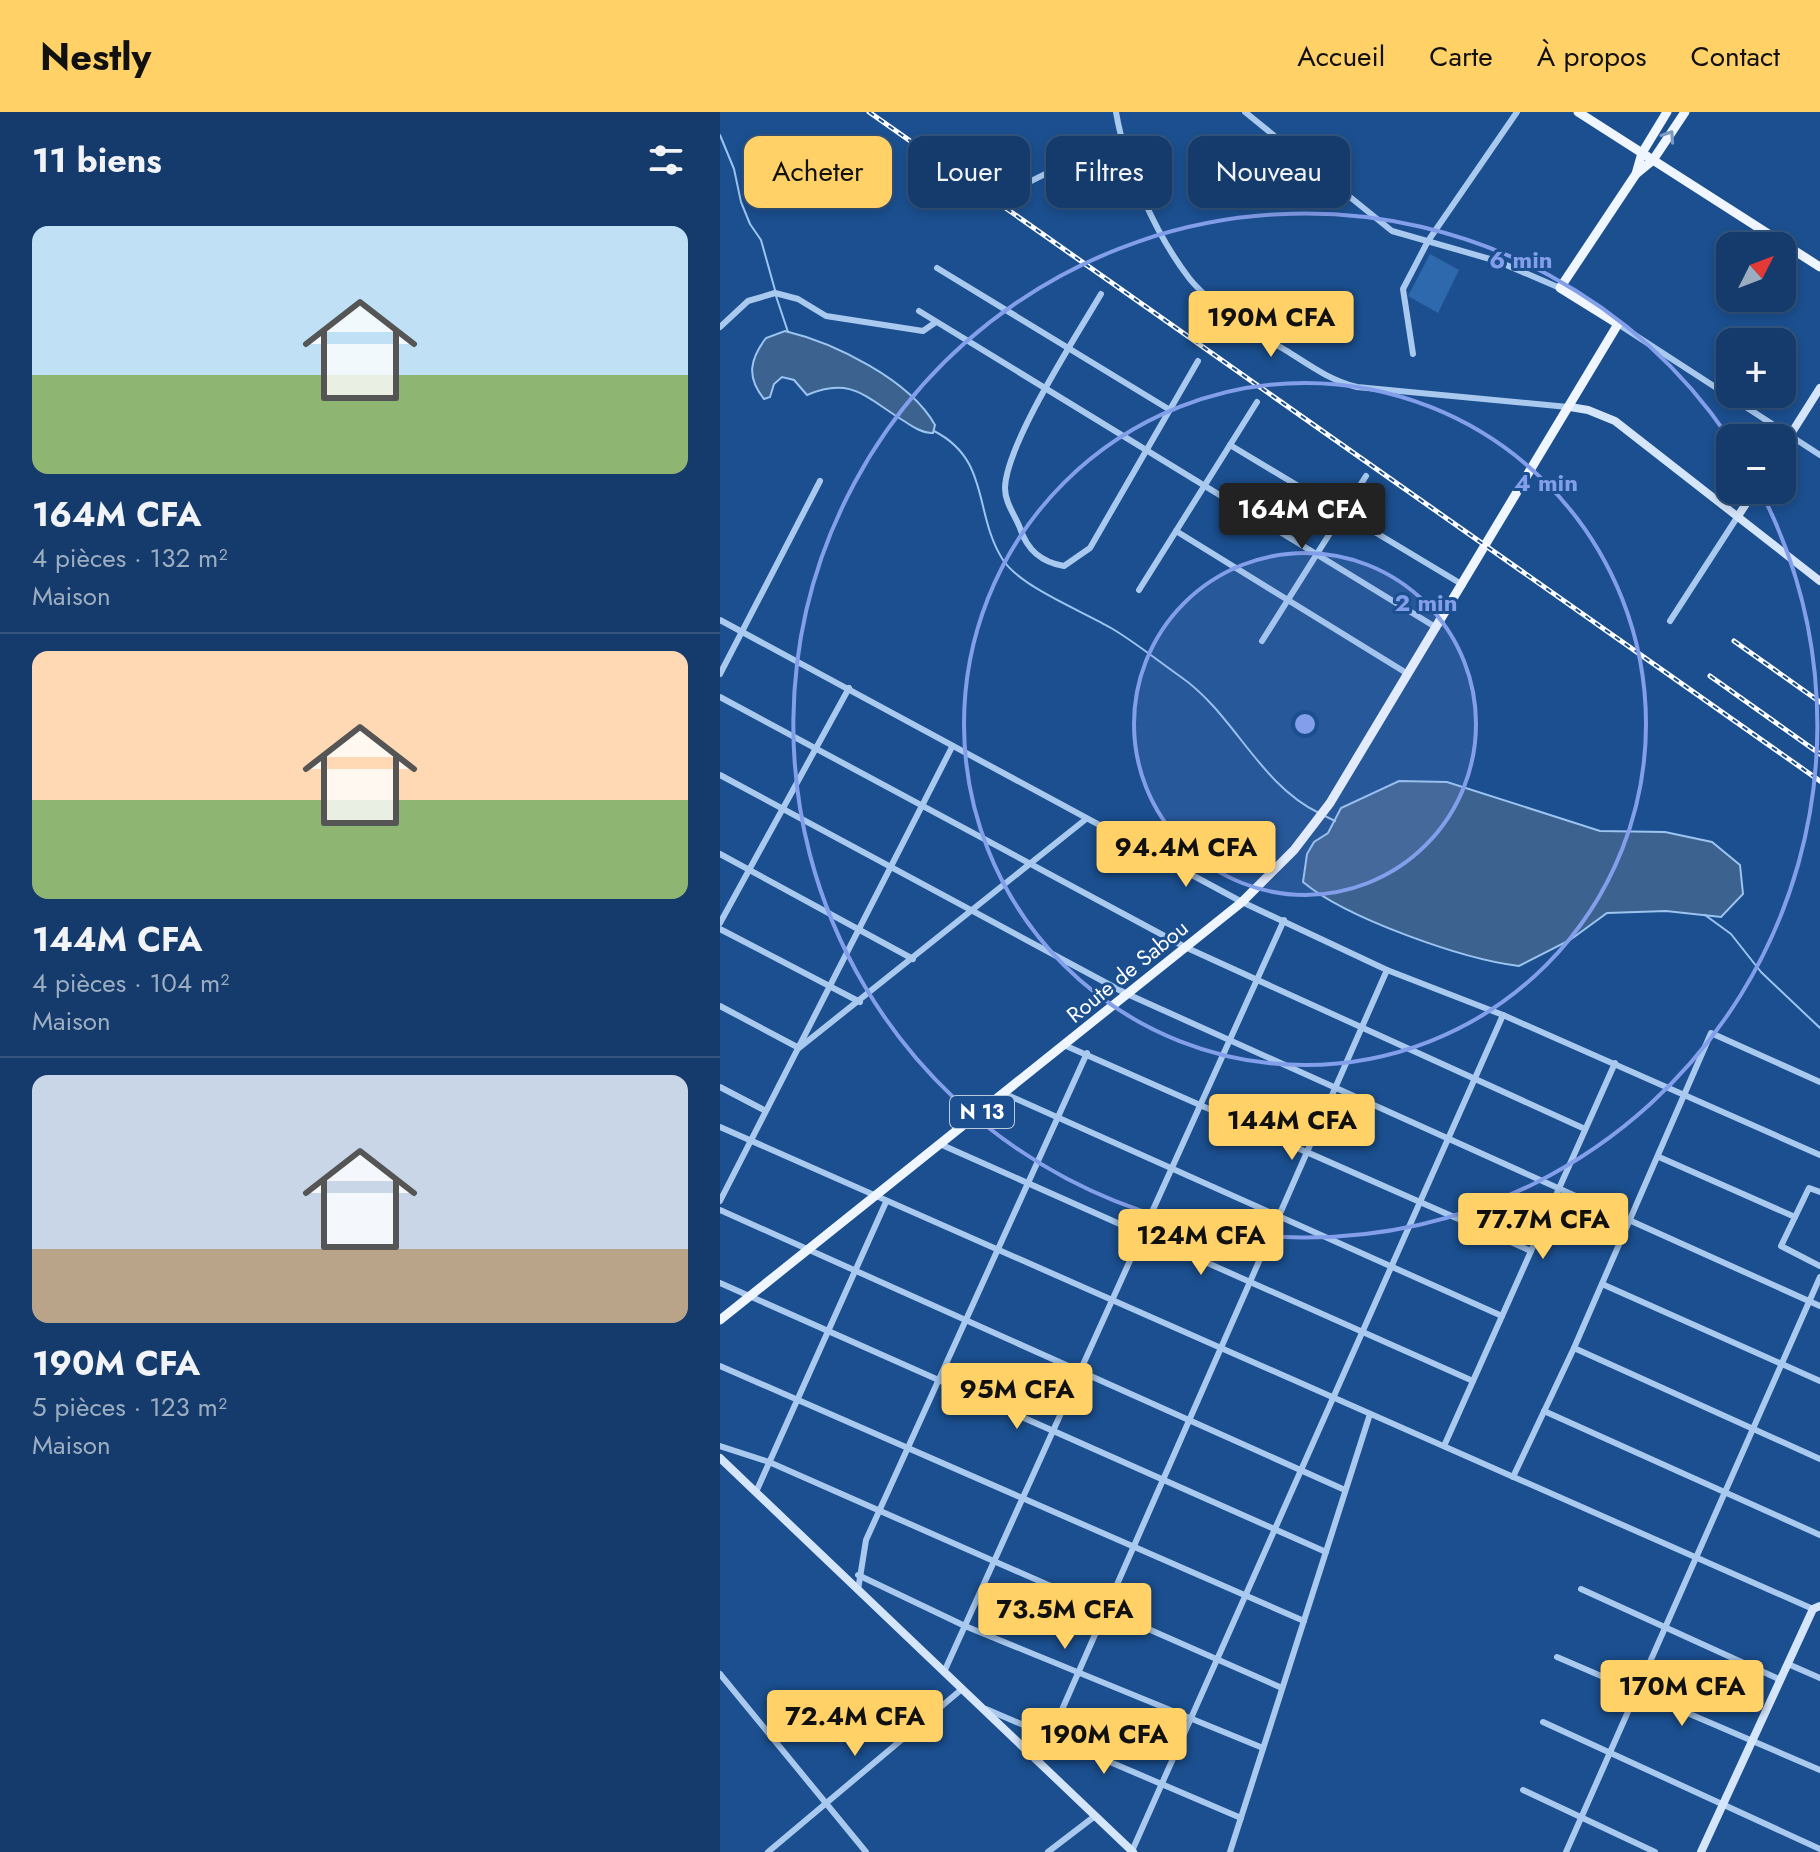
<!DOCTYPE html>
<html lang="fr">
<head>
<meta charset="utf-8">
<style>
	body { margin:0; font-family:Jost,sans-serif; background:#1d4271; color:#f1f3f6; height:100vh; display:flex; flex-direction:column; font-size:30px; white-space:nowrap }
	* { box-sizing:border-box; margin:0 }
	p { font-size:26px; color:#9dadc1 }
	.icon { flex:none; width:44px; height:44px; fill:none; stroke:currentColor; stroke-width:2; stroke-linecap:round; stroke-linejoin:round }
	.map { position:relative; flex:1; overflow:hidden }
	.sheet { display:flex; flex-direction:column; background:#143b6b; width:720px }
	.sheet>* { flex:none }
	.top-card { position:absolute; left:24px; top:24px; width:760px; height:72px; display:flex; gap:16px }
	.needle { width:52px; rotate:48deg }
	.fabs { position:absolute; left:996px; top:120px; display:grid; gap:16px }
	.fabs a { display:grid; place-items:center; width:80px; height:80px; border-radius:16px; background:#143b6b; box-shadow:0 4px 12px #0003,0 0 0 2px #33557e; font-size:40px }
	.price { position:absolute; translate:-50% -68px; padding:0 18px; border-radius:8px; background:#ffd166; color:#111; font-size:26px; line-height:52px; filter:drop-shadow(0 2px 4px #0008) }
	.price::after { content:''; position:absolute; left:50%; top:48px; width:24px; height:18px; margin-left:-12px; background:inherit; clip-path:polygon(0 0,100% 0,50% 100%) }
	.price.on { background:#222; color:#fff }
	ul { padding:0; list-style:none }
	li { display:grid; align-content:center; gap:16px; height:424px; padding:0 32px }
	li+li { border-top:2px solid #33557e }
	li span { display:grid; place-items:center; height:248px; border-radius:16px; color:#555 }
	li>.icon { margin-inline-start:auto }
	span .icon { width:144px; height:144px; fill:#fffc; stroke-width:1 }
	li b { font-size:34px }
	h2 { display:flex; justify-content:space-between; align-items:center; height:96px; padding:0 32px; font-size:34px }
	.tag { padding:0 28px; border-radius:16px; background:#143b6b; box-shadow:0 4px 12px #0003,0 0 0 2px #33557e; font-size:28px; line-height:72px }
	.tag.on { background:#ffd166; color:#111 }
	header { display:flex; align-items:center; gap:48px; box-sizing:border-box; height:112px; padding:0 40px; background:#ffd166; color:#111 }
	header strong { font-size:38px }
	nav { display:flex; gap:44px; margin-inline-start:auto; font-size:28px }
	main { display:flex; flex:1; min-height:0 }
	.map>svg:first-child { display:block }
</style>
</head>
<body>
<header>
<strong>Nestly</strong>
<nav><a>Accueil</a><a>Carte</a><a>À propos</a><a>Contact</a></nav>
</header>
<main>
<section class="sheet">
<h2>11 biens<svg class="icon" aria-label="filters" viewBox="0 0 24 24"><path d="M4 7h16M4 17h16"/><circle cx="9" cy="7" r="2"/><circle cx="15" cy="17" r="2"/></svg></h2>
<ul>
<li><span style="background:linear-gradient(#bfe0f5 60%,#8fb573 0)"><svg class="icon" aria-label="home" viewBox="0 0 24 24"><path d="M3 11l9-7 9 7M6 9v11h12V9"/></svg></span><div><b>164M CFA</b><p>4 pièces · 132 m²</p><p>Maison</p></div></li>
<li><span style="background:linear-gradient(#ffd9b3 60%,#8fb573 0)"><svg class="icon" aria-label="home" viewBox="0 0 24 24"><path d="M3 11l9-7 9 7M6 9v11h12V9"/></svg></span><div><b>144M CFA</b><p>4 pièces · 104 m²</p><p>Maison</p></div></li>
<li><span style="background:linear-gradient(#c9d6e8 70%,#b9a48a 0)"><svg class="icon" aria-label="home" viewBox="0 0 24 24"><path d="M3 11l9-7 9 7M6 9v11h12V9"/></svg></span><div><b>190M CFA</b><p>5 pièces · 123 m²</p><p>Maison</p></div></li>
</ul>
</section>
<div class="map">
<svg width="1100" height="1740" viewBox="0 0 1100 1740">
	<rect width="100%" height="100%" fill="#1b4f8f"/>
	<path fill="#2e69ad" d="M710,142L739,158L718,201L688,184Z"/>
	<g fill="#3c6290" stroke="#9cc4f0" stroke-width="2">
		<path d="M65,219C115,231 190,268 215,313L213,321C202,321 193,315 184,309C145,285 131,264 87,283L74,268L62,265L54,272L50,285L44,287C26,265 30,247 46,226Z"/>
		<path d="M679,669L727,670L880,719L945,720L992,730L1020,753L1023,782L1001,805L946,799L887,801L850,828L799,854C742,847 626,806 583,770L587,742L594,730L608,721L621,696Z"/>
	</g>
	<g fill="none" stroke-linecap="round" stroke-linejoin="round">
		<g stroke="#9cc4f0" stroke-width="2">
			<path d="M0,23L14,57L21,90L30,112L41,128L55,178"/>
			<path d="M56,184L68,220"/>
			<path d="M214,319C271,348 253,401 283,448C301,475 362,499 391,516C415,530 438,549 461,565C514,602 539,672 599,701"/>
			<path d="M605,704L615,709"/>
			<path d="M985,803L1011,822L1041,860L1100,916"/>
		</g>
		<g stroke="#a9c9ee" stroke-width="6">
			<path d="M396,0C405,54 436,123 469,166C491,194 537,221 567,239C589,253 611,269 637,275L848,295"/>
			<path d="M525,0L672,119L777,149L840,176"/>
			<path d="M293,78L400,25"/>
			<path d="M217,156L450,298"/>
			<path d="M381,182C357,223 286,332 285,376C285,391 295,403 300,416C307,438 321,450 344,454L370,436L478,249"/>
			<path d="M199,199L717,516"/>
			<path d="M898,212L1100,343"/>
			<path d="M0,215L28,189L55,181L78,187L106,204L203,219L216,210"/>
			<path d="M693,242L683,177L708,129L797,0"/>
			<path d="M510,333L743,473"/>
			<path d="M456,419L688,562"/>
			<path d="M419,478L537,290"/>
			<path d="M0,508L522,790L667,858L783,903L1100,1043"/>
			<path d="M950,509L1018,404"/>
			<path d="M542,529L646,364"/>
			<path d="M0,562L100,369"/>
			<path d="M0,585L465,835L865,1017"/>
			<path d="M0,663L405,881L1100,1194"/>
			<path d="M0,742L193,847"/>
			<path d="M0,811L129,576"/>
			<path d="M0,817L140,890"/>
			<path d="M0,894L79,936L366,707"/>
			<path d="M344,933L811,1139"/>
			<path d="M0,975L44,998"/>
			<path d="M283,981L782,1204"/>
			<path d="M0,1015L1093,1497"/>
			<path d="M222,1033L753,1269"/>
			<path d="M939,1045L1075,1105"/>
			<path d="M1100,1080L1089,1076L1061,1134L1100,1154"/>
			<path d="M0,1089L232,635"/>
			<path d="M0,1098L625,1378"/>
			<path d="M0,1171L606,1440"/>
			<path d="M882,1172L1100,1269"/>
			<path d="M854,1236L1100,1347"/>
			<path d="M0,1254L584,1509"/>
			<path d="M824,1299L1100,1423"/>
			<path d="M0,1334L49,1350L562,1576"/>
			<path d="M724,1334L895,951"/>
			<path d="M793,1365L854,1236L991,921L1100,970"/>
			<path d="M36,1380L166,1090"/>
			<path d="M138,1463L245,1514L543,1636"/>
			<path d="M861,1477L1061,1568"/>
			<path d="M138,1478L146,1428L367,941"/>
			<path d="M837,1545L1100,1658"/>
			<path d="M1068,1552L1100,1566"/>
			<path d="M224,1560L564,808"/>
			<path d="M0,1562L146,1740"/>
			<path d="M266,1597L521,1706"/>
			<path d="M823,1610L1100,1737"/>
			<path d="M319,1650L667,858"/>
			<path d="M803,1678L935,1740"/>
			<path d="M412,1739L783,903"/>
			<path d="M48,1740L242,1577"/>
			<path d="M328,1740L375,1704"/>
			<path d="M510,1740L650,1302"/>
			<path d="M846,1740L1100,1165"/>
		</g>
		<g stroke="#d6e6fa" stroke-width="8">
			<path d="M850,295L868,298L895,309L1100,469"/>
			<path d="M1062,336L1100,276"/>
			<path d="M1018,404L1035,378"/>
			<path d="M0,1346L413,1740"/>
			<path d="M981,1740L1093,1497L1100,1494"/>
		</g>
		<g stroke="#f0f6ff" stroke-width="9">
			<path d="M858,0L1100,155"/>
			<path d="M916,62L933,48L965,0"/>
			<path d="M0,1208L522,790L574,738L610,691L898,212L840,176L916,62L922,41L947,0"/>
		</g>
		<defs>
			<g id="rail">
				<path d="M149,0L1100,669"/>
				<path d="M1014,529L1100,590"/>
				<path d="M990,564L1100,642"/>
			</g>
		</defs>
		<use href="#rail" stroke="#fff" stroke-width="5"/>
		<use href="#rail" stroke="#1b4f8f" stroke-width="2" stroke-dasharray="6" stroke-linecap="butt"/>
	</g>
	<defs><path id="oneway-chevron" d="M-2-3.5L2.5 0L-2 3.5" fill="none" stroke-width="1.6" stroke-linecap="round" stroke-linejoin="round" transform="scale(2)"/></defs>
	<use stroke="#7b9ac1" href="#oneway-chevron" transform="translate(949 24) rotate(-56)"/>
	<circle cx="585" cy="612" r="171" fill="#839eea" fill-opacity=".12"/>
	<g fill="none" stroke="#839eea" stroke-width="4">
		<circle cx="585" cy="612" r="171"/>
		<circle cx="585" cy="612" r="341"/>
		<path d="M1041 380A512 512 0 1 1 1009 326"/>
	</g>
	<g text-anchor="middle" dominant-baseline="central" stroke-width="6" stroke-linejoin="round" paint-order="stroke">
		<rect fill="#1b4f8f" stroke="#bbcadd" stroke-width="2" x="230" y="984" width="64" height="32" rx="6"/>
		<g font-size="20" font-weight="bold" fill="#fff">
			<text x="262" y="1000">N 13</text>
		</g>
		<g font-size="22" fill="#fff" stroke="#1b4f8f">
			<text transform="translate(407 859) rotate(-39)">Route de Sabou</text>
		</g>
	</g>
	<circle cx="585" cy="612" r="12" fill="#839eea" stroke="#1b4f8f" stroke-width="4"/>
	<g font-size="24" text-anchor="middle" font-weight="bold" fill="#839eea" stroke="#1b4f8f" stroke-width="6" stroke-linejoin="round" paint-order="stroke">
		<text x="801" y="156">6 min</text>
		<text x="826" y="379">4 min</text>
		<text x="706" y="499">2 min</text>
	</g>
</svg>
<div class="fabs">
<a><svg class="needle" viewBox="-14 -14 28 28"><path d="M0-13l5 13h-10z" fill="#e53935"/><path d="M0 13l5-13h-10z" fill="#9dadc1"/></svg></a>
<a>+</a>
<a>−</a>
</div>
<b class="price" style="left:551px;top:247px">190M CFA</b>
<b class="price on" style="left:582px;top:439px">164M CFA</b>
<b class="price" style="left:466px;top:777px">94.4M CFA</b>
<b class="price" style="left:572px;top:1050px">144M CFA</b>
<b class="price" style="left:823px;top:1149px">77.7M CFA</b>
<b class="price" style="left:481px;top:1165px">124M CFA</b>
<b class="price" style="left:297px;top:1319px">95M CFA</b>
<b class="price" style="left:345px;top:1539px">73.5M CFA</b>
<b class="price" style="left:962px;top:1616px">170M CFA</b>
<b class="price" style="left:135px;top:1646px">72.4M CFA</b>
<b class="price" style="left:384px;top:1664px">190M CFA</b>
<div class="top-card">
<a class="tag on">Acheter</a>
<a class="tag">Louer</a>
<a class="tag">Filtres</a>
<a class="tag">Nouveau</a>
</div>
</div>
</main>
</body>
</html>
